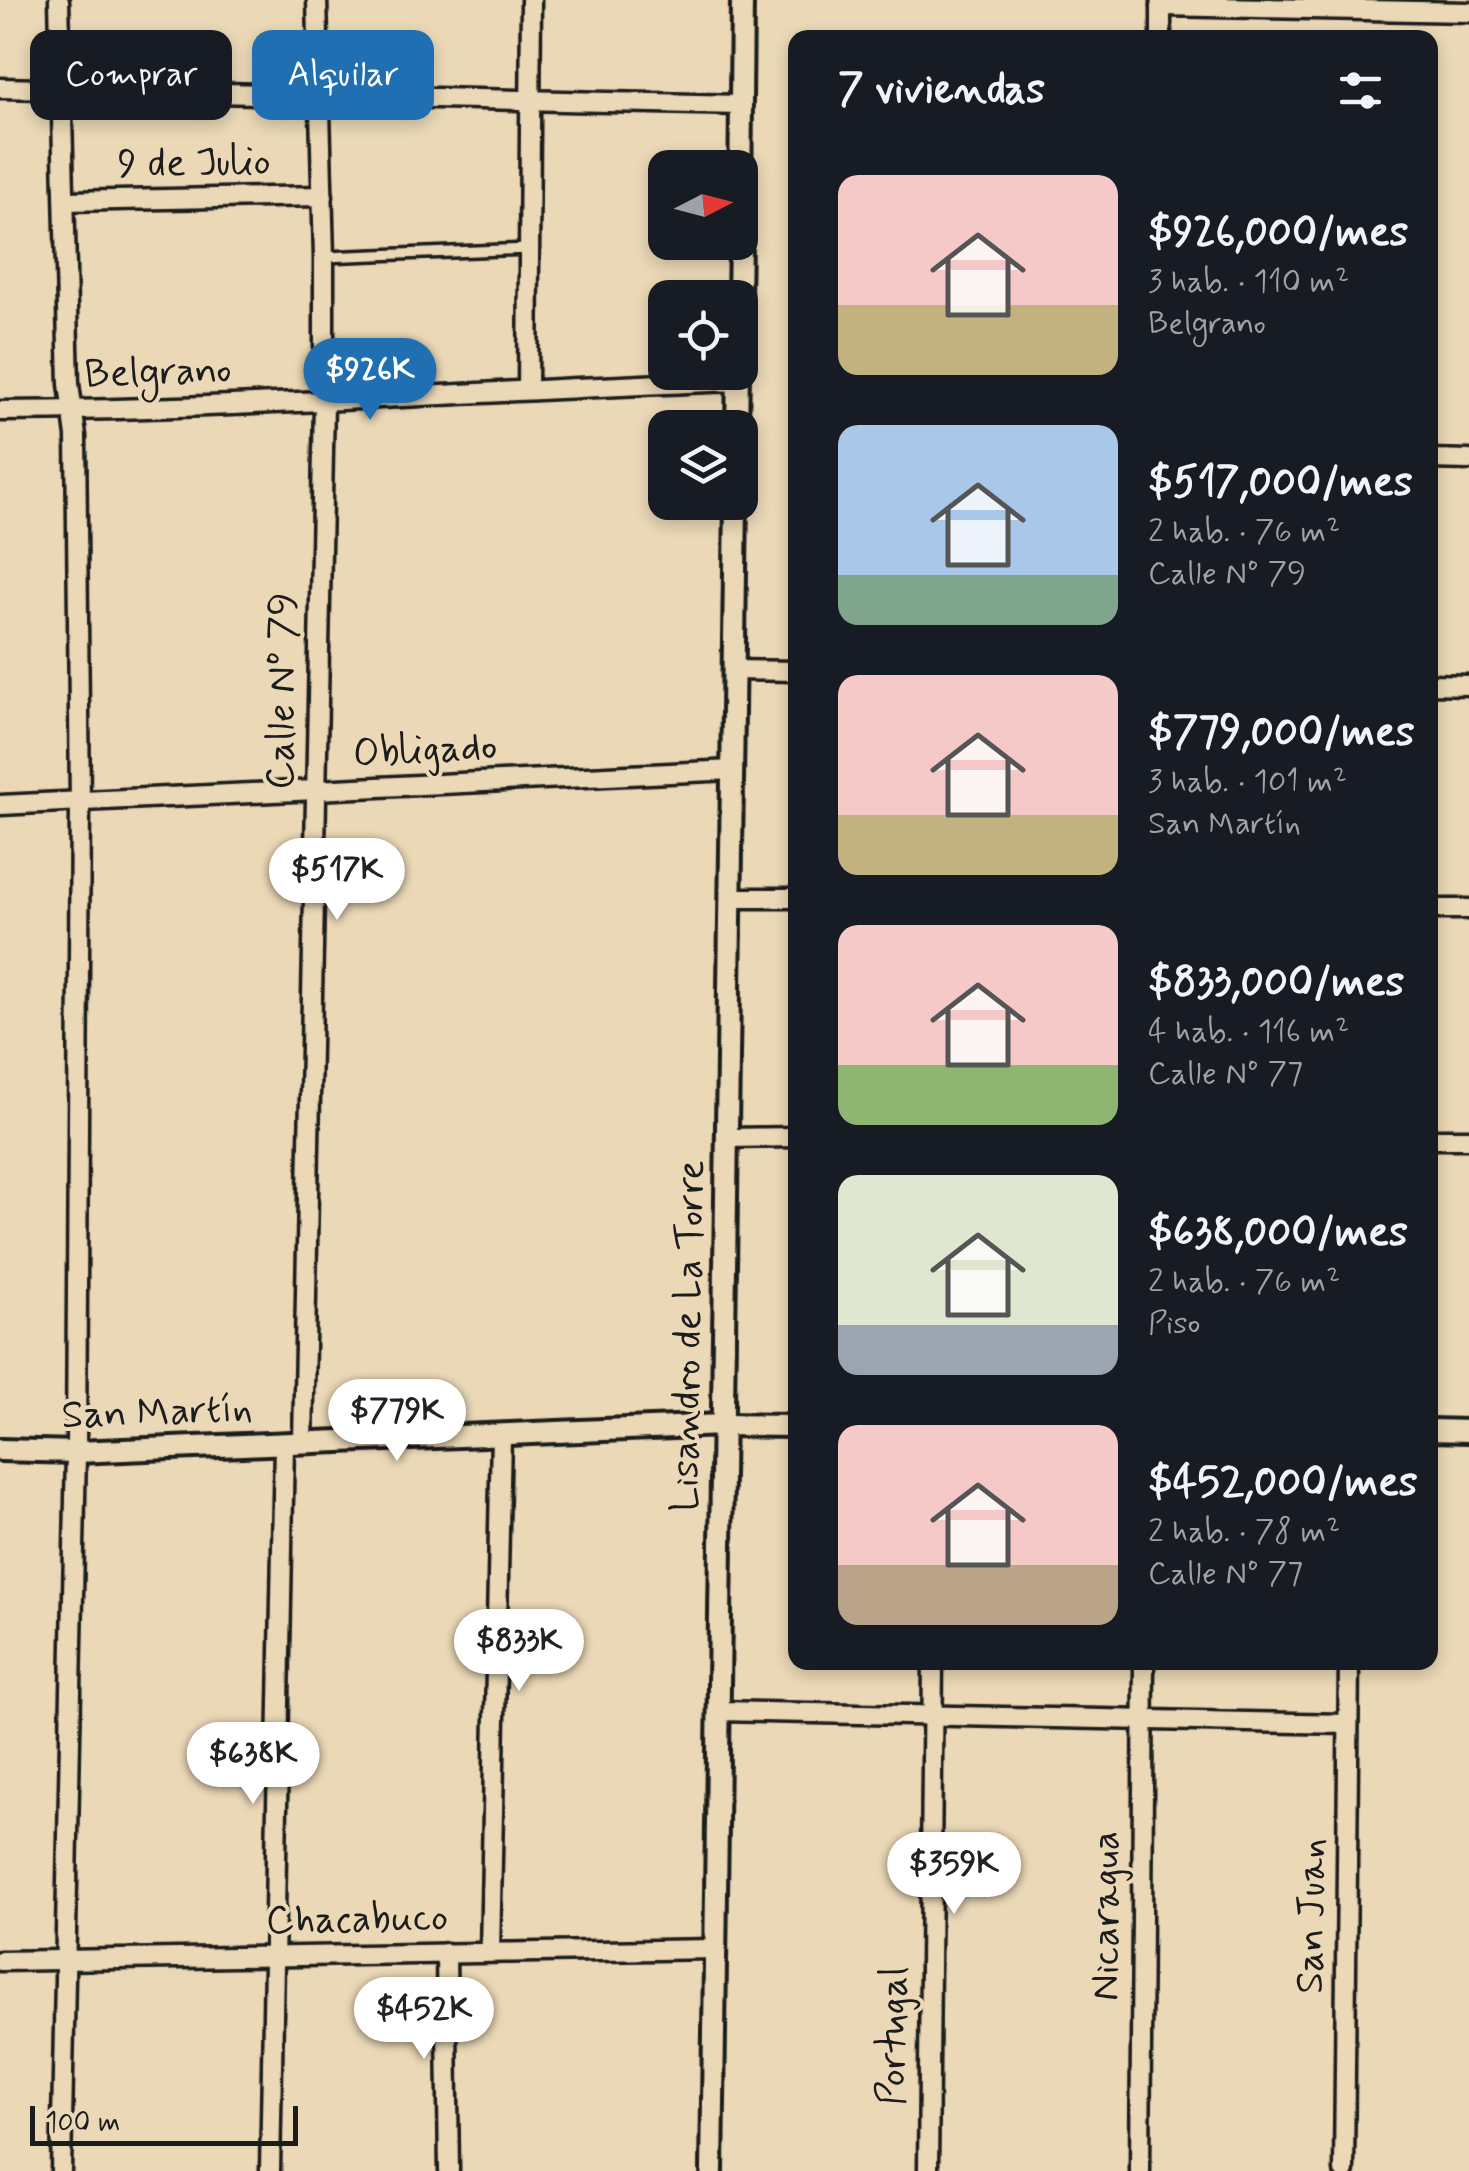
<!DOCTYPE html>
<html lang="es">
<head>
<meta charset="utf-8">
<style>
	body { margin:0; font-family:Mynerve,sans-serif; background:#242831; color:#f1f3f6; height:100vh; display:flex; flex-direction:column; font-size:38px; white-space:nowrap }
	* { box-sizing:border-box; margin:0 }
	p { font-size:32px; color:#9ea1a6 }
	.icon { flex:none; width:55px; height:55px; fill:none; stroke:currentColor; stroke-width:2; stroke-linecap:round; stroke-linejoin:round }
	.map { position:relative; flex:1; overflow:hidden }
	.drawer { position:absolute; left:788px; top:30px; width:650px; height:1640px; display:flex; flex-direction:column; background:#171b24; border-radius:20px; box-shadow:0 5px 15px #0003 }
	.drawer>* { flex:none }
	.top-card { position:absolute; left:30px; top:30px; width:608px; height:90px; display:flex; gap:20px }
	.needle { width:65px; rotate:84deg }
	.fabs { position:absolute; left:648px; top:150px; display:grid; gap:20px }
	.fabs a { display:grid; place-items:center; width:110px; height:110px; border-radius:20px; background:#171b24; box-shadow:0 5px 15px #0003; font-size:50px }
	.scale { position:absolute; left:30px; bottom:25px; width:268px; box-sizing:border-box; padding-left:10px; border:5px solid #1c1c1c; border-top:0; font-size:28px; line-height:35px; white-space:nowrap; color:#1c1c1c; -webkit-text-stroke:8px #ead8b6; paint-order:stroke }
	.price { position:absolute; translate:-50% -85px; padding:0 22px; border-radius:35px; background:#fff; color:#222; font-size:32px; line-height:65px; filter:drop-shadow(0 2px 5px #0008) }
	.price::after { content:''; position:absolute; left:50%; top:60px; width:30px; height:22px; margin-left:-15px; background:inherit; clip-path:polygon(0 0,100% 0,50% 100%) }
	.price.selected { background:#1f6fb2; color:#fff }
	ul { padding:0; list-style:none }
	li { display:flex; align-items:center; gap:30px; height:250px; padding:0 50px }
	li span { display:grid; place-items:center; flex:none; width:280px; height:200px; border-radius:20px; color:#555 }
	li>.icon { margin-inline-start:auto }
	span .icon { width:120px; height:120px; fill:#fffc; stroke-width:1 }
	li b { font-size:42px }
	h2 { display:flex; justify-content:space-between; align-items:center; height:120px; padding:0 50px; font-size:42px }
	.tag { padding:0 35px; border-radius:20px; background:#171b24; box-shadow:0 5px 15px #0003; font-size:35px; line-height:90px }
	.tag.selected { background:#1f6fb2; color:#fff }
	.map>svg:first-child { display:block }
</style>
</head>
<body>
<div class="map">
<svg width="1469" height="2171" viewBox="0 0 1469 2171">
	<rect width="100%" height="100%" fill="#ead8b6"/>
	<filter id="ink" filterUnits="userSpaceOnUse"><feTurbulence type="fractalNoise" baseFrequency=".01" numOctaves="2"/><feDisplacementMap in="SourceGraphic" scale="20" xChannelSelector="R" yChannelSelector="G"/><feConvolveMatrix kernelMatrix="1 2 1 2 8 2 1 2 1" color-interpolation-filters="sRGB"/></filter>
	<g filter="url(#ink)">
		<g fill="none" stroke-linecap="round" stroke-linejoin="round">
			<defs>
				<path id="service" d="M324,257L530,249"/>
				<g id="minor">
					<path d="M59,0L69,384L76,436L80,802L76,1452L61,2171"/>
					<path d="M1161,6L1469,12"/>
					<path d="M1161,38V0"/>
					<path d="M0,88L741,105"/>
					<path d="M66,201L323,196"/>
					<path d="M528,389L531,0"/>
					<path d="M0,411C246,409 492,390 738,381"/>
					<path d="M1430,459L1469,460"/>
					<path d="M733,670L795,671"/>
					<path d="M1430,684L1469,685"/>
					<path d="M0,805L733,770"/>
					<path d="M731,898H795"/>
					<path d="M1430,909H1469"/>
					<path d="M727,1138L795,1137"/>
					<path d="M1430,1139H1469"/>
					<path d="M303,1443L324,402V257L317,0"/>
					<path d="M719,1711L1348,1724"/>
					<path d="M490,1952L501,1435"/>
					<path d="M446,1953L449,2171"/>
					<path d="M0,1961L715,1949"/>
					<path d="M270,2171L284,1444"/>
					<path d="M928,2171L933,1662"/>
					<path d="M1140,2171L1144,1662"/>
					<path d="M1344,2171L1349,1662"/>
				</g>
				<g id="tertiary">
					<path d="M740,203L742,0"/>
					<path d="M739,298L740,242"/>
					<path d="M737,428L738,372"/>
					<path d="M1430,1430L1469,1431"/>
					<path d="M0,1450L76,1452L722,1425L795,1426"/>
					<path d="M712,2171L736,502"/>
				</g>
			</defs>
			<use href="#service" stroke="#1c1c1c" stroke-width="16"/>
			<use href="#minor" stroke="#1c1c1c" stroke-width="25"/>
			<use href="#tertiary" stroke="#1c1c1c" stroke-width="28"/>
			<use href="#service" stroke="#ead8b6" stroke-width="9"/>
			<use href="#minor" stroke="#ead8b6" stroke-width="18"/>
			<use href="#tertiary" stroke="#ead8b6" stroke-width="20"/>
		</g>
	</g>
	<g text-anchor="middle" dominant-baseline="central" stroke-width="8" stroke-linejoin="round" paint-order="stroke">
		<g font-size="40" fill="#1c1c1c" stroke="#ead8b6">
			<text transform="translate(194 164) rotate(-1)">9 de Julio</text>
			<text transform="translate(158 373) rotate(-2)">Belgrano</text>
			<text transform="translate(283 691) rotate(-89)">Calle Nº 79</text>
			<text transform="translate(425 751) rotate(-3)">Obligado</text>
			<text transform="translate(689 1336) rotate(-89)">Lisandro de La Torre</text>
			<text transform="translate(157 1413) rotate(-2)">San Martín</text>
			<text transform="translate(1107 1916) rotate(-90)">Nicaragua</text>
			<text transform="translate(1312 1916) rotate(-89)">San Juan</text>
			<text transform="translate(357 1920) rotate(-1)">Chacabuco</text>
			<text transform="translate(894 2036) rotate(-89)">Portugal</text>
		</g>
	</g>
</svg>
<div class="fabs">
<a><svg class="needle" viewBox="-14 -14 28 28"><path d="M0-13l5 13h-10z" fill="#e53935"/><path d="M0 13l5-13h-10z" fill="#9ea1a6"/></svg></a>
<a><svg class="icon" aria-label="locate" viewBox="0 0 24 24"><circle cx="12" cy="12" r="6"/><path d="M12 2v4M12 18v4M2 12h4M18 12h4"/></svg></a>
<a><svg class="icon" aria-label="layers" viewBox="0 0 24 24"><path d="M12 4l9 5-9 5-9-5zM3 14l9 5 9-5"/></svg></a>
</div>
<div class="scale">100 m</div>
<b class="price selected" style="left:370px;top:423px">$926K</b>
<b class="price" style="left:337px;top:923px">$517K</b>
<b class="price" style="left:397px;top:1464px">$779K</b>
<b class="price" style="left:519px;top:1694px">$833K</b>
<b class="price" style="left:253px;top:1807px">$638K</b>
<b class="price" style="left:954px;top:1917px">$359K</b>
<b class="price" style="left:424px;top:2062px">$452K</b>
<div class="top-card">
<a class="tag">Comprar</a>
<a class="tag selected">Alquilar</a>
</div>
<section class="drawer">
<h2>7 viviendas<svg class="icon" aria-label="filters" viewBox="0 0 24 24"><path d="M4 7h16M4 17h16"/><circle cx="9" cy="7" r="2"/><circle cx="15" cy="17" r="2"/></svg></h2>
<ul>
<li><span style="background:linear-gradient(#f6c9c9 65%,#c2b280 0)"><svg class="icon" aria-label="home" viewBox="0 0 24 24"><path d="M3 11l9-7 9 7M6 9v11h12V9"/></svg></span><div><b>$926,000/mes</b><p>3 hab. · 110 m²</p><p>Belgrano</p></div></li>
<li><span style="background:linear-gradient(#a9c7e8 75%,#7fa58c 0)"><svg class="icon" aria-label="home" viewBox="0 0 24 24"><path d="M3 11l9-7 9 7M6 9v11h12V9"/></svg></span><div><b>$517,000/mes</b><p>2 hab. · 76 m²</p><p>Calle Nº 79</p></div></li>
<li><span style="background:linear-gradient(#f6c9c9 70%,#c2b280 0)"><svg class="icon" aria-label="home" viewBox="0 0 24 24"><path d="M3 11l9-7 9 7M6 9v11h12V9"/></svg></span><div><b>$779,000/mes</b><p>3 hab. · 101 m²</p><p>San Martín</p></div></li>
<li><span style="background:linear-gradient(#f6c9c9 70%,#8fb573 0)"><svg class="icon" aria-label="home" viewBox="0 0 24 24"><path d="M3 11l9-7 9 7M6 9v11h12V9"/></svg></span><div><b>$833,000/mes</b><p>4 hab. · 116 m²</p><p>Calle Nº 77</p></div></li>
<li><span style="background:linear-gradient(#dfe7d0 75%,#9aa5b1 0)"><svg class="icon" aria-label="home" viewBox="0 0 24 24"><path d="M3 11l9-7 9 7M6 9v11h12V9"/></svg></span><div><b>$638,000/mes</b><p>2 hab. · 76 m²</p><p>Piso</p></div></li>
<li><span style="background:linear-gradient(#f6c9c9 70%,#b9a48a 0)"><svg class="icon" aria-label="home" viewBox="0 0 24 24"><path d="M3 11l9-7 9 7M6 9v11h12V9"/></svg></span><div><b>$452,000/mes</b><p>2 hab. · 78 m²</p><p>Calle Nº 77</p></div></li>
</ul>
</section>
</div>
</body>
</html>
